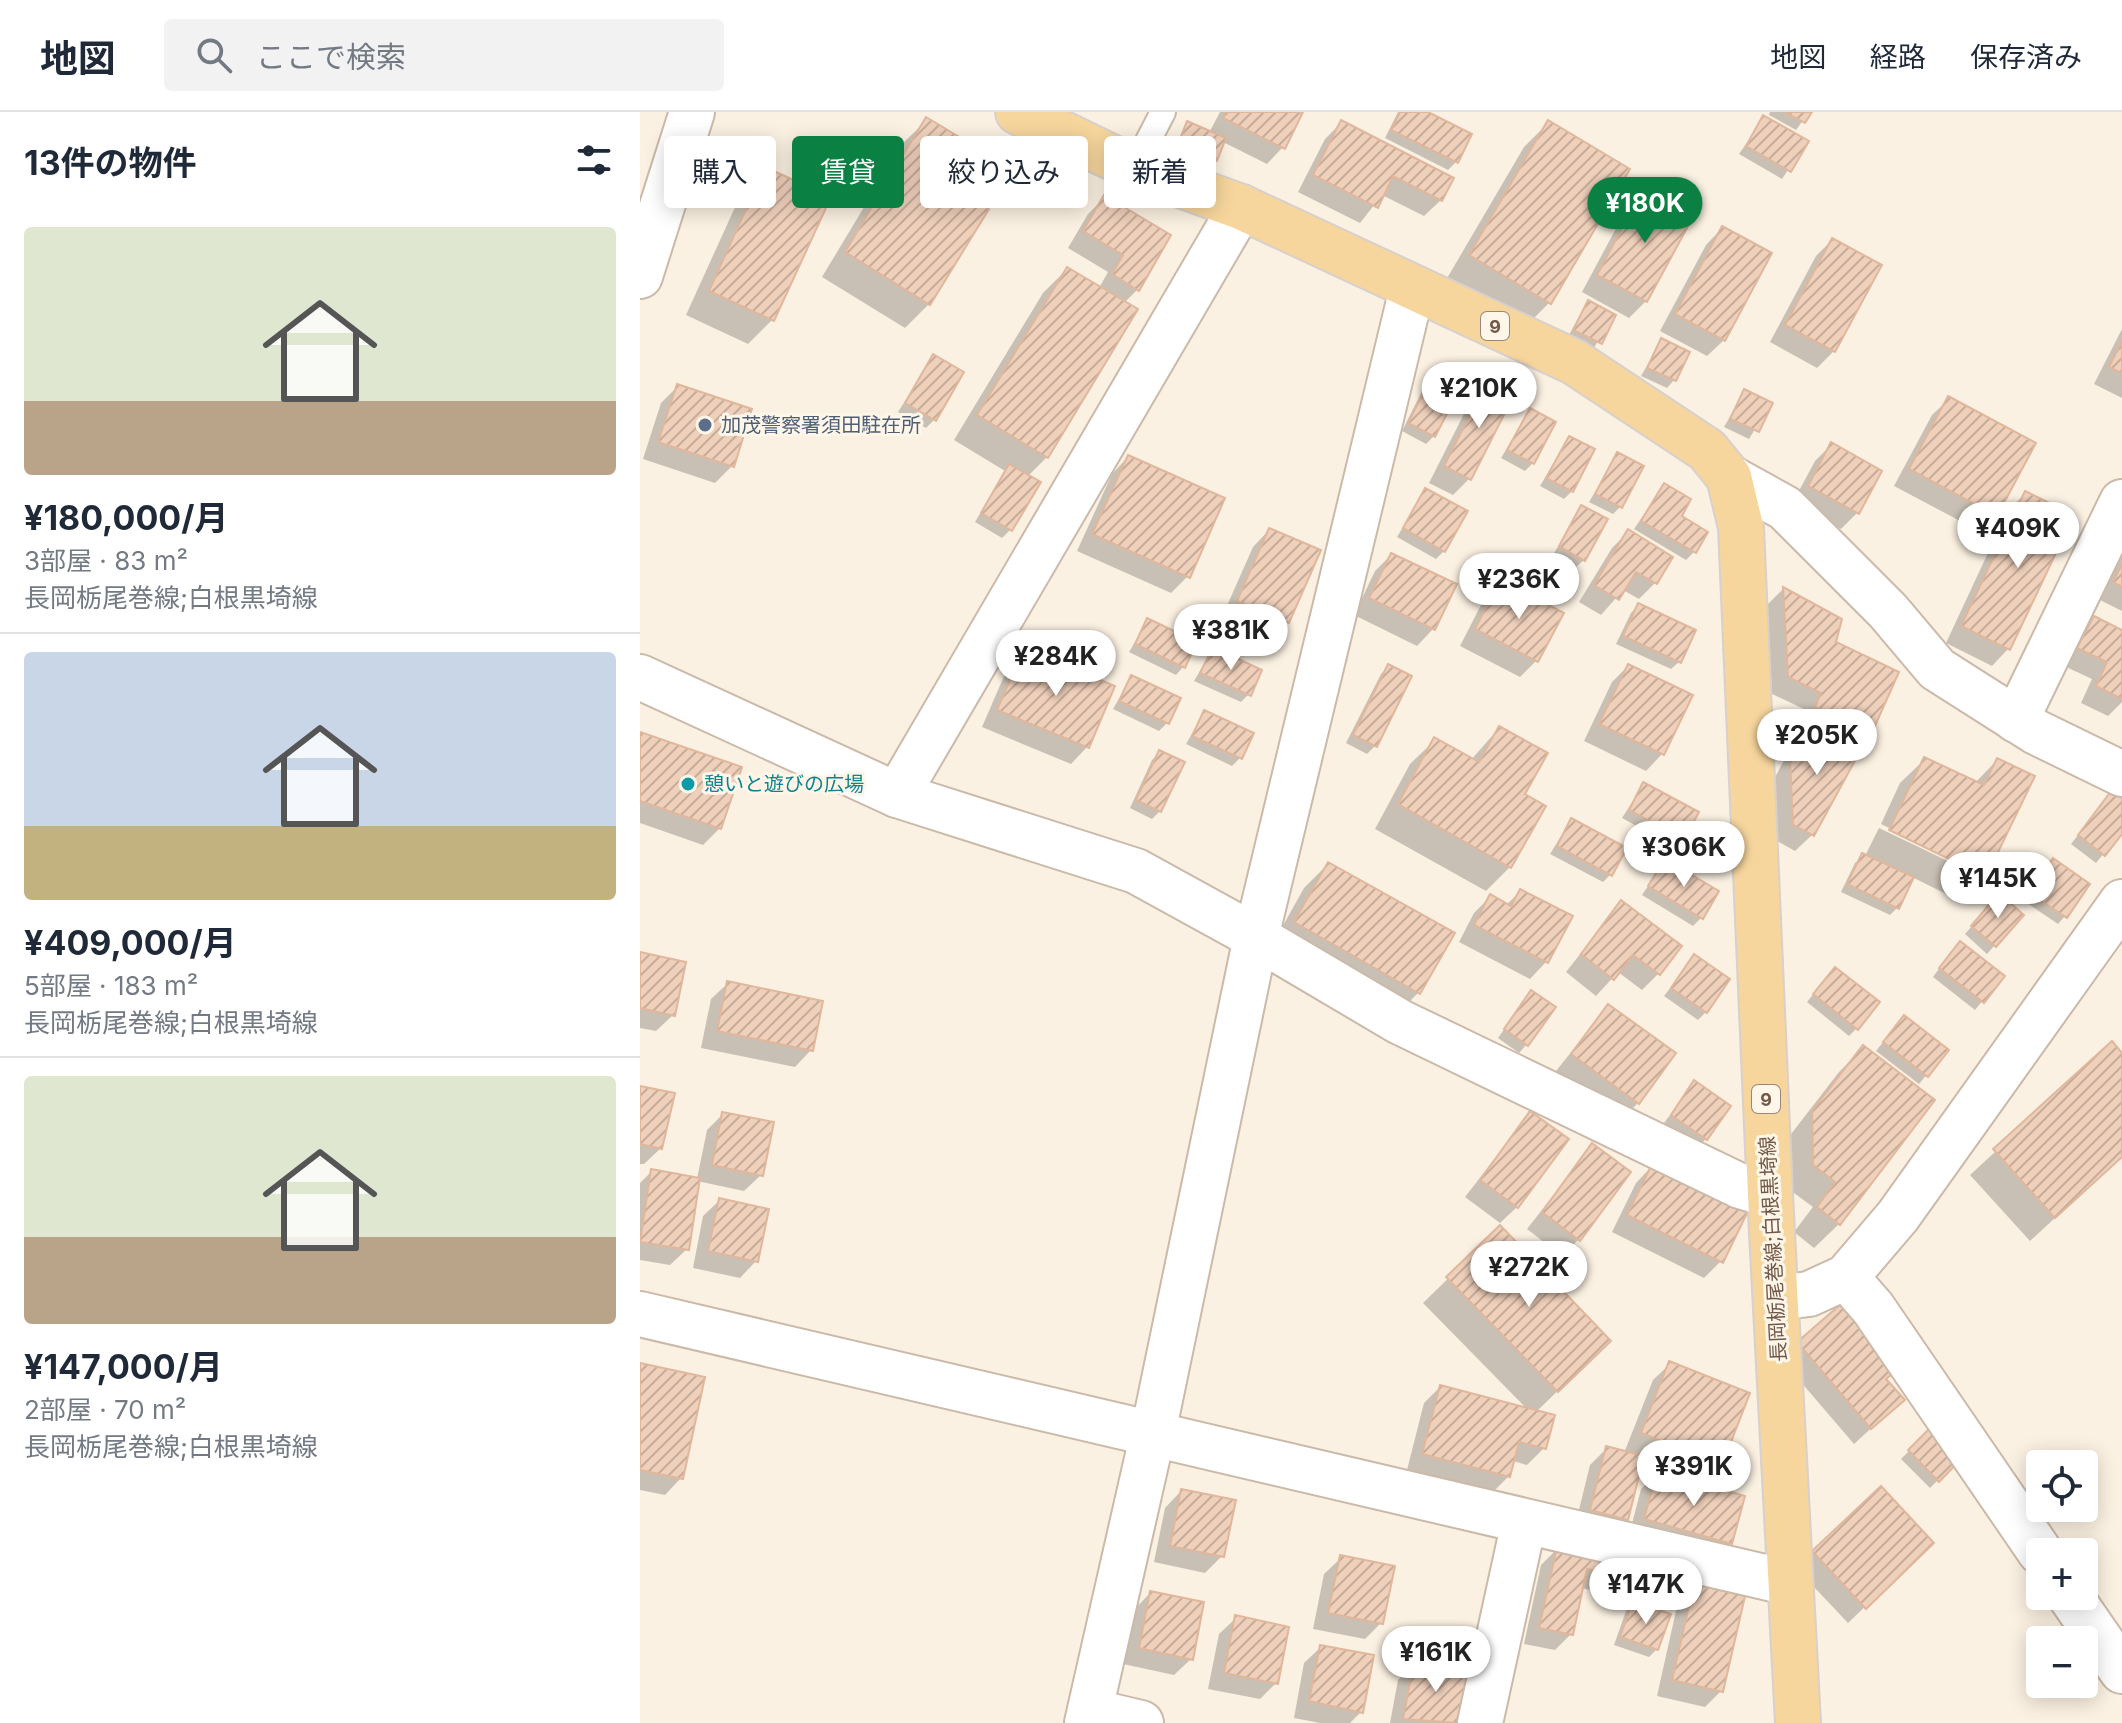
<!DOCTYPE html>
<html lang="ja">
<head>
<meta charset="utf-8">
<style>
	body { margin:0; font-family:Inter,"Noto Sans JP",sans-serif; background:#f2f2f3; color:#1f2937; height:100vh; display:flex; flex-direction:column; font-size:30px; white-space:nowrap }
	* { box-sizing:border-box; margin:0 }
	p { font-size:26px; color:#747a83 }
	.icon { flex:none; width:44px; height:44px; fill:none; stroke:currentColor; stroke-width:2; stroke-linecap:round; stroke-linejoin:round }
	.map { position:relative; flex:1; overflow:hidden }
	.details { display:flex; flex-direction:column; background:#fff; width:640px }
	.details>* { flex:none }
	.hud { position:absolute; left:24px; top:24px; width:760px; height:72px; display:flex; gap:16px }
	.buttons { position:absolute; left:1386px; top:1338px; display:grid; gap:16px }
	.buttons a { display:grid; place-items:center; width:72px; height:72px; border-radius:8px; background:#fff; box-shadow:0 4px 20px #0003; font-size:40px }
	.price { position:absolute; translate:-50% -68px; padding:0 18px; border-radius:28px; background:#fff; color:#222; font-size:26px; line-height:52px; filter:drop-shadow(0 2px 4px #0008) }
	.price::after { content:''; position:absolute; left:50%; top:48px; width:24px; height:18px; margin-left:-12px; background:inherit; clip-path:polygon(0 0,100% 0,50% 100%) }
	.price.selected { background:#0b8043; color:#fff }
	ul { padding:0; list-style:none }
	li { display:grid; align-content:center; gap:16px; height:424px; padding:0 24px }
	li+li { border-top:2px solid #e0e1e3 }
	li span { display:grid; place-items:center; height:248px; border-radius:8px; color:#555 }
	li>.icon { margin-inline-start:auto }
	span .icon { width:144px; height:144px; fill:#fffc; stroke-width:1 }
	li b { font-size:34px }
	h2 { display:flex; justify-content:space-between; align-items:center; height:96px; padding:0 24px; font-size:34px }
	.chip { padding:0 28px; border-radius:8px; background:#fff; box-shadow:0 4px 20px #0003; font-size:28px; line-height:72px }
	.chip.selected { background:#0b8043; color:#fff }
	header { display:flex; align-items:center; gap:48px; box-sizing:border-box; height:112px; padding:0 40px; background:#fff; border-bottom:2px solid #e0e1e3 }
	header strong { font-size:38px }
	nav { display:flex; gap:44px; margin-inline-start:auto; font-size:28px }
	.search { width:560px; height:72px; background:#f2f2f3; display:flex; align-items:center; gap:20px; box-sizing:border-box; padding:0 28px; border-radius:8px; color:#747a83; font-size:30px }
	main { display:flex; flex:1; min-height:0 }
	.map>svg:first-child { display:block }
</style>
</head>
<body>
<header>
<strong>地図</strong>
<div class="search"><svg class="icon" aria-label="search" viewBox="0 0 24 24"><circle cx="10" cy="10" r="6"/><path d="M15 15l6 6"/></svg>ここで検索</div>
<nav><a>地図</a><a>経路</a><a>保存済み</a></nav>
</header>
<main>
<section class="details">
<h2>13件の物件<svg class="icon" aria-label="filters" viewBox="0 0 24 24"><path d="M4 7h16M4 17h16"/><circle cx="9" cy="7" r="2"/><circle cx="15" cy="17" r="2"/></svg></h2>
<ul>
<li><span style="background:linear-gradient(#dfe7d0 70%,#b9a48a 0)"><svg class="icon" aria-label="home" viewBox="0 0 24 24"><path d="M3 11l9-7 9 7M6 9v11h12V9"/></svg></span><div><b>¥180,000/月</b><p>3部屋 · 83 m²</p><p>長岡栃尾巻線;白根黒埼線</p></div></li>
<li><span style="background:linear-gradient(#c9d6e8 70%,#c2b280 0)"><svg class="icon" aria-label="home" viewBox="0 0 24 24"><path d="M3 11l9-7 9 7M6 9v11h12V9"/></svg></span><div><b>¥409,000/月</b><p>5部屋 · 183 m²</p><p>長岡栃尾巻線;白根黒埼線</p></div></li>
<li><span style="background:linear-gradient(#dfe7d0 65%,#b9a48a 0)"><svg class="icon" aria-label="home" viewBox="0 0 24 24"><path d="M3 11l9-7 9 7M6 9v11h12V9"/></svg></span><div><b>¥147,000/月</b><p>2部屋 · 70 m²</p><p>長岡栃尾巻線;白根黒埼線</p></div></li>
</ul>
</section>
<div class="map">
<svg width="1482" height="1611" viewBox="0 0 1482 1611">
	<defs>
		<pattern id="building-hatch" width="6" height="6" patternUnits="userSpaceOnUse" patternTransform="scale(2)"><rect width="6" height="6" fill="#efd0bb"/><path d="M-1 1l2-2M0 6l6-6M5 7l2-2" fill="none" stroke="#c6ac9a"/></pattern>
	</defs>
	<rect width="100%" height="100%" fill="#fbf1e2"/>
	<g fill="#0003">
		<path d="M580,0H661L643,35L627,52L583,30L576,48L568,56L531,40L548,12L569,21Z"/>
		<path d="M758,0H783L816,50L808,58L745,26Z"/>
		<path d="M1130,0H1169L1156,18L1129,3Z"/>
		<path d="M1124,6L1166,30L1142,67L1099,42Z"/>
		<path d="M287,8L305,72L289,192L265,216L182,165L262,32Z"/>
		<path d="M701,11L801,88L784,104L742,83L720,111L658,80L685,27Z"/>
		<path d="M908,11L910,190L885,215L806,168L884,35Z"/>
		<path d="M125,57L132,208L108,232L46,203L101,82Z"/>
		<path d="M1004,78L1006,189L989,206L942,180L988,94Z"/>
		<path d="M464,86L497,178L484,191L407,345L387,365L370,418L362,426L335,410L365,359L314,328L403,181L427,157L459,176L468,160L428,136L448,102Z"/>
		<path d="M1082,116L1084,228L1067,244L1020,219L1066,133Z"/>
		<path d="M1192,128L1194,239L1177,256L1130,230L1176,144Z"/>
		<path d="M948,191L973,204L952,239L927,226Z"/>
		<path d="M1482,217V286L1454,272Z"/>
		<path d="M1022,228L1034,268L1027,276L1001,264Z"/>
		<path d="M294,244V308L286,316L258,300Z"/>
		<path d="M798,256L794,324L786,332L762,319L790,263Z"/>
		<path d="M848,271L829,367L813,383L789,371L831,288Z"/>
		<path d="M38,274L110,298L92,354L75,371L3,347L21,291Z"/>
		<path d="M1104,280L1130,292L1109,327L1084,315Z"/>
		<path d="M1309,287L1355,403L1339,419L1254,374L1292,303Z"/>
		<path d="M890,298L893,351L885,359L861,346Z"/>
		<path d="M929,326L932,379L924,387L900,374Z"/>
		<path d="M1191,333L1217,401L1201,417L1153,390L1175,349Z"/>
		<path d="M977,343L980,395L973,402L949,390Z"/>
		<path d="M488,345L548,464L531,481L437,439L472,362Z"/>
		<path d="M1024,373L1054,440L1046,448L994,417Z"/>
		<path d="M785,379L804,439L796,447L757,425Z"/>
		<path d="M1385,382L1431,404L1368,537L1352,554L1306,531L1368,398Z"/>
		<path d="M941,395L944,448L936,455L913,443Z"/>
		<path d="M629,418L647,510L631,527L582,505L613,435Z"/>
		<path d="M988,420L1015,471L999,487L983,478L961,503L939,490L972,436Z"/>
		<path d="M1482,440V499L1458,487Z"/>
		<path d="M751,443L814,473L793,517L777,534L714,503L735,459Z"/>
		<path d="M861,470L896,549L880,565L820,534L844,487Z"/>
		<path d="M1143,477L1229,623L1211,641L1172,723L1155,739L1137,729L1134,667L1154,630L1169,616L1160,611L1166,598L1132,582L1127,493Z"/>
		<path d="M999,493L1039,550L1031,557L976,532L991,501Z"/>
		<path d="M1454,506L1482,521V590L1468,604L1441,591L1452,567L1422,553L1438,523Z"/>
		<path d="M508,509L543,555L536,563L489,540Z"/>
		<path d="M573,537L609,582L601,590L554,569Z"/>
		<path d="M384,538L447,635L431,652L342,615L368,555Z"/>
		<path d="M749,554L735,634L727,642L706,631L741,562Z"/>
		<path d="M988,554L1050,584L1022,642L1006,659L944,629L972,570Z"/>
		<path d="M491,566L527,611L519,619L473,597Z"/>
		<path d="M564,601L600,646L592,654L546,632Z"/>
		<path d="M859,616L883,683L870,755L846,779L735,717L770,652L795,628L831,648Z"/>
		<path d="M0,622L80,716L63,733L0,711Z"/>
		<path d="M520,640V699L512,707L490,696L512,648Z"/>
		<path d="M1285,647L1335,671L1357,648L1344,764L1320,789L1272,765L1258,795L1250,803L1201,780L1215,751L1225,744L1239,716L1337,763V759L1241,712L1260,671Z"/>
		<path d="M1004,672L1043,727L1035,735L982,706Z"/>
		<path d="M1482,688V719L1456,751L1431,732L1465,689Z"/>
		<path d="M931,708L971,762L963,770L910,742Z"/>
		<path d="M1025,749L1061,806L1053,814L1002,783Z"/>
		<path d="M1413,749L1425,804L1418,812L1384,789Z"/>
		<path d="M688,752L778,881L754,905L631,835L664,776Z"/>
		<path d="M881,779L930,805L906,850L890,867L819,830L834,801L850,785L866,793Z"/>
		<path d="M981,790L1019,861L1002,878L978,860L956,884L926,860Z"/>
		<path d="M1351,792L1381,803L1347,842L1325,822Z"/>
		<path d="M1312,839L1362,865L1335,898L1293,865Z"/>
		<path d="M0,842L33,903L16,919L0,916Z"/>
		<path d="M1054,845L1066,900L1058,908L1024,884Z"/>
		<path d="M1187,865L1217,916L1209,924L1167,890Z"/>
		<path d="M88,871L171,938L155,955L61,936L71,887Z"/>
		<path d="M884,889L886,933L879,941L858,926Z"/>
		<path d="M968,894L998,991L982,1007L916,959Z"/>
		<path d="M1256,914L1306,939L1279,972L1236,939Z"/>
		<path d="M1472,932L1482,944V1044L1390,1129L1330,1063Z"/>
		<path d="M1223,936L1199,1112L1174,1136L1154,1120L1173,1095L1150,1078L1148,1026L1199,960Z"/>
		<path d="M1054,971L1066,1027L1058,1034L1024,1011Z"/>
		<path d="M0,976L21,1036L4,1052H0Z"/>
		<path d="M890,1001L877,1095L860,1111L825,1085Z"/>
		<path d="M83,1002L121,1063L104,1079L57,1069L47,1137L30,1153L0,1148V1071L12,1059L57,1067L67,1018Z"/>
		<path d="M952,1034L939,1127L922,1144L887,1117Z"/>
		<path d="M1012,1054L1081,1149L1064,1166L972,1120L996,1071Z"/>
		<path d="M80,1088L116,1149L100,1166L53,1156L63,1104Z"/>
		<path d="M860,1116L969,1229L896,1300L904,1336L887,1353L873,1349L869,1364L852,1381L767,1358L784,1291L800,1275L887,1297L783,1191Z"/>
		<path d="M1158,1232L1262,1288L1214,1332L1142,1248Z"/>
		<path d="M1030,1252L1080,1352L1064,1369L1002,1344L986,1407L970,1423L935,1414L950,1353L967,1336L984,1341L1013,1268Z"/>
		<path d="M0,1253L41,1366L25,1383L0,1378Z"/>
		<path d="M1293,1315L1322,1344L1290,1376L1261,1347Z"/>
		<path d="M1018,1361L1090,1431L1074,1447L989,1423L1001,1377Z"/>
		<path d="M1240,1377L1291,1431L1208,1511L1157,1457Z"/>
		<path d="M541,1379L582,1444L565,1461L514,1450L525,1396Z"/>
		<path d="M917,1437L1027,1474L1010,1491L941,1476L931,1522L915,1538L884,1532L901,1453Z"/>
		<path d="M701,1446L741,1511L725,1527L673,1517L684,1462Z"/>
		<path d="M1054,1474L1081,1579L1065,1595L1017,1584L1038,1490Z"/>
		<path d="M510,1481L551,1547L534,1563L483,1552L494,1498Z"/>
		<path d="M994,1491L1017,1537L1009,1545L974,1533L986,1499Z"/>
		<path d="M596,1506L636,1571L620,1587L568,1577L579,1522Z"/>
		<path d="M681,1535L721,1600L710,1611H680L654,1606L664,1551Z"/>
		<path d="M775,1551L826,1563L817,1611H750L758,1568Z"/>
	</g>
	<g fill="url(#building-hatch)" stroke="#e1b79c" stroke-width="2">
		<path d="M586,0H663L645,37L583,6Z"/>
		<path d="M760,0H788L832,22L818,51L751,18Z"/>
		<path d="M1144,0H1172L1165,11Z"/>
		<path d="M1123,3L1169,29L1151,60L1106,34Z"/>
		<path d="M286,5L331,32L307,71L349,97L290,193L205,140Z"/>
		<path d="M701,8L814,66L802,89L753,64L738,96L673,63Z"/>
		<path d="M908,8L990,57L911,192L829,143Z"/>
		<path d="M547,9L586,26L577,49L538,32Z"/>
		<path d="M125,55L191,85L134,209L69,179Z"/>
		<path d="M1004,75L1054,103L1007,190L957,163Z"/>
		<path d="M464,83L531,123L499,179L472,162L483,143L443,119Z"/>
		<path d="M1082,114L1132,141L1085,229L1035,202Z"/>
		<path d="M1192,126L1242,153L1195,240L1145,213Z"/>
		<path d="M427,155L498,197L408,346L337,303Z"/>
		<path d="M948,188L976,203L962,232L933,218Z"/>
		<path d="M1021,226L1050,240L1036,269L1007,256Z"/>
		<path d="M1482,229V261L1469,255Z"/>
		<path d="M293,242L324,260L296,309L265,291Z"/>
		<path d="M798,253L825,267L795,325L768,311Z"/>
		<path d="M847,269L874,283L831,368L804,354Z"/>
		<path d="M37,272L112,297L94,355L18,330Z"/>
		<path d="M1104,277L1133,291L1119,320L1090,307Z"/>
		<path d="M1308,284L1396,331L1357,404L1269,357Z"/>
		<path d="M890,296L916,310L894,352L867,338Z"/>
		<path d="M929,324L955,337L933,380L906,366Z"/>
		<path d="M1191,330L1242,359L1219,402L1168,374Z"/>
		<path d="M977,340L1004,354L982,396L955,382Z"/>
		<path d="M488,343L585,386L550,466L452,422Z"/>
		<path d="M369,352L401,370L372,419L341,401Z"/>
		<path d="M1024,371L1051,387L1042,404L1068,420L1056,441L1001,409Z"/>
		<path d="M785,376L828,399L805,440L763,416Z"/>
		<path d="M1385,379L1434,403L1370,538L1321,514Z"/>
		<path d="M941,393L968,407L945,449L919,434Z"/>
		<path d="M629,416L681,438L649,511L597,489Z"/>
		<path d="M988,417L1033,445L1017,472L996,460L979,488L954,473Z"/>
		<path d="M751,441L817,472L795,518L729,486Z"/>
		<path d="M1482,452V475L1473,470Z"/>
		<path d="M860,468L924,501L898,550L835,517Z"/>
		<path d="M1143,475L1202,507L1196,530L1259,560L1230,625L1175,595L1181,581L1148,565Z"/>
		<path d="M998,491L1056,518L1041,551L983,524Z"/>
		<path d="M1454,504L1482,518V587L1456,574L1467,550L1437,536Z"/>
		<path d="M507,506L557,530L545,556L495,532Z"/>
		<path d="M573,535L622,558L611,584L560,561Z"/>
		<path d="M384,536L475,574L449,636L357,598Z"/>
		<path d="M748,552L772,564L737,635L713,623Z"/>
		<path d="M988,552L1053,583L1024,643L959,612Z"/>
		<path d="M491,563L541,586L529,612L479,589Z"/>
		<path d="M564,598L614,621L602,647L552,624Z"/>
		<path d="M1170,612L1218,643L1174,724L1153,713L1150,649Z"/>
		<path d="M859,614L908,641L885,682L906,694L871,756L758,692L794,625L839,650Z"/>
		<path d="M0,620L102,655L81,717L0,689Z"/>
		<path d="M519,638L545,650L521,700L496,688Z"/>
		<path d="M1284,645L1344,673L1357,646L1395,664L1346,765L1249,718Z"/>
		<path d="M1003,670L1059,700L1044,728L989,698Z"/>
		<path d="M1472,678L1482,686V722L1465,744L1438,723Z"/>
		<path d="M931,706L987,736L972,764L917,734Z"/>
		<path d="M1222,741L1274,765L1259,797L1207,772Z"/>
		<path d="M1413,746L1450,772L1427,806L1390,781Z"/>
		<path d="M1025,747L1079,779L1063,807L1008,774Z"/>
		<path d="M688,750L815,821L780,882L654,810Z"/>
		<path d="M880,777L933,804L908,851L834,813L850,782L871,794Z"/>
		<path d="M1359,781L1384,803L1356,835L1331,814Z"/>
		<path d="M981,788L1042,834L1020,863L993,843L974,868L941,842Z"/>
		<path d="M1320,829L1365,864L1344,891L1299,856Z"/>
		<path d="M0,840L46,850L35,904L0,896Z"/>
		<path d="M1054,842L1090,867L1067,901L1031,876Z"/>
		<path d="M1195,855L1240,890L1218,918L1173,882Z"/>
		<path d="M87,869L183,889L173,939L77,919Z"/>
		<path d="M891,878L916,895L888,934L864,917Z"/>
		<path d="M968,892L1036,941L999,992L931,942Z"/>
		<path d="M1264,903L1309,938L1288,965L1243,930Z"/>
		<path d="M1472,929L1482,941V1045L1415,1106L1353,1037Z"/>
		<path d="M1223,933L1295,988L1200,1113L1177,1095L1195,1070L1173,1053L1172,999Z"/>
		<path d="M1054,968L1091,994L1067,1028L1031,1003Z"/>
		<path d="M0,974L35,981L22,1037L0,1032Z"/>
		<path d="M890,999L929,1027L878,1096L840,1068Z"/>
		<path d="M82,1000L134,1010L123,1064L72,1053Z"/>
		<path d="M952,1031L991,1060L940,1129L902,1100Z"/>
		<path d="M1012,1052L1108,1099L1083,1151L987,1103Z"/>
		<path d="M11,1057L60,1066L49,1138L0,1130Z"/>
		<path d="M79,1086L129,1097L118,1150L68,1139Z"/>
		<path d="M860,1113L971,1229L918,1280L806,1165Z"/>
		<path d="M1201,1192L1257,1258L1246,1267L1265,1288L1231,1317L1157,1230Z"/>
		<path d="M1029,1249L1110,1281L1082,1353L1001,1321Z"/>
		<path d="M0,1251L65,1265L43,1367L0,1358Z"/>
		<path d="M800,1273L915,1303L906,1337L879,1330L870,1365L782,1342Z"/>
		<path d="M1293,1313L1324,1344L1299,1370L1268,1338Z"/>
		<path d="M966,1334L1004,1344L988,1408L950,1398Z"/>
		<path d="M1017,1359L1105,1384L1092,1432L1004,1407Z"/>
		<path d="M1241,1374L1294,1431L1226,1497L1172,1439Z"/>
		<path d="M541,1377L596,1388L584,1445L530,1434Z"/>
		<path d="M917,1435L1032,1460L1028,1475L947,1457L933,1523L899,1516Z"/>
		<path d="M700,1443L755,1454L743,1512L688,1501Z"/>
		<path d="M1054,1472L1105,1484L1083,1580L1032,1568Z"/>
		<path d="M510,1479L564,1490L553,1548L499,1536Z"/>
		<path d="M993,1489L1031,1502L1018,1538L980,1525Z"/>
		<path d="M595,1503L649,1515L638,1572L584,1561Z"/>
		<path d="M680,1533L734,1543L723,1601L669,1589Z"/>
		<path d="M774,1549L829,1561L819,1611L763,1607Z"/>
	</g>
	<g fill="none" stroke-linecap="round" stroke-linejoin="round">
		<defs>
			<path id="service" d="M494,56L523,0"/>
			<g id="minor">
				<path d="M1089,365L1145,396L1248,499L1297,557L1396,620L1482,662"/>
				<path d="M0,565L257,683L496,759L616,825L760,910L1100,1074L1130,1083"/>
				<path d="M1376,608L1482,390"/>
				<path d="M257,683L601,95"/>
				<path d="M1206,1165L1233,1196L1400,1440"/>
				<path d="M0,1202L1150,1471"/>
				<path d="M1430,1484L1482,1559"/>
				<path d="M450,1599L501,1611"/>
				<path d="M447,1611L513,1321L616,825L772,177"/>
				<path d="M840,1611L884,1410"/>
			</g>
			<g id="tertiary">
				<path d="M0,164L52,0"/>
				<path d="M1136,1186L1169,1182L1206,1165L1258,1104L1482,790"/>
			</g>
			<path id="primary" d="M378,0L494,56L601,95L934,250L1067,338L1089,365L1101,415L1130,1083L1158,1611"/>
		</defs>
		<use href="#service" stroke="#cbb9a9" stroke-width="28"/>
		<use href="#minor" stroke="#cbb9a9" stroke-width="48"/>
		<use href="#tertiary" stroke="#cbb9a9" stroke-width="48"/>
		<use href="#primary" stroke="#d7d0cc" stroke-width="48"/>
		<use href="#service" stroke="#fff" stroke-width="24"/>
		<use href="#minor" stroke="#fff" stroke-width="44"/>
		<use href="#tertiary" stroke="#fff" stroke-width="44"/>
		<use href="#primary" stroke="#f7d69d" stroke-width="44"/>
	</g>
	<circle fill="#5c6f8a" stroke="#fef6e8" stroke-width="3" cx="65" cy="313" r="8"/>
	<circle fill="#0f9aa8" stroke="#fef6e8" stroke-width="3" cx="48" cy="672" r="8"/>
	<g text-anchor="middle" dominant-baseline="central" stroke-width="6" stroke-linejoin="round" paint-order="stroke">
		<g fill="#fef6e8" stroke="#9b8779" stroke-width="2">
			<rect x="841" y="200" width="28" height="28" rx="6"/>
			<rect x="1112" y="973" width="28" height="28" rx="6"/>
		</g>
		<g font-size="18" font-weight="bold" fill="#71584a">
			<text x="855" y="214">9</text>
			<text x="1126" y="987">9</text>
		</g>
		<g font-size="20" fill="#4e5e75" stroke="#fef6e8" text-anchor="start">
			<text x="81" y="313">加茂警察署須田駐在所</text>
		</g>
		<g font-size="20" fill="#0d838f" stroke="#fef6e8" text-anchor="start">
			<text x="64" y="672">憩いと遊びの広場</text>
		</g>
		<g font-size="20" fill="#71584a" stroke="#fef6e8">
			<text transform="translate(1133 1137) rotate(-93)">長岡栃尾巻線;白根黒埼線</text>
		</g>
	</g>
</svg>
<div class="buttons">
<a><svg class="icon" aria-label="locate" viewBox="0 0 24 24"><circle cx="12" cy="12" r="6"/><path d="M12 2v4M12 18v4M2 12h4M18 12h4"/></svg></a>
<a>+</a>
<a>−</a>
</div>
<b class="price selected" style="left:1005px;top:133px">¥180K</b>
<b class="price" style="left:839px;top:318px">¥210K</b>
<b class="price" style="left:1378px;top:458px">¥409K</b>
<b class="price" style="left:879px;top:509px">¥236K</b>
<b class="price" style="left:591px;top:560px">¥381K</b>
<b class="price" style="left:416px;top:586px">¥284K</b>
<b class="price" style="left:1177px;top:665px">¥205K</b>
<b class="price" style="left:1044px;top:777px">¥306K</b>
<b class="price" style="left:1358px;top:808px">¥145K</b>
<b class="price" style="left:889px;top:1197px">¥272K</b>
<b class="price" style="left:1054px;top:1396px">¥391K</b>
<b class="price" style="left:1006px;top:1514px">¥147K</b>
<b class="price" style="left:796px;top:1582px">¥161K</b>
<div class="hud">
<a class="chip">購入</a>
<a class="chip selected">賃貸</a>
<a class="chip">絞り込み</a>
<a class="chip">新着</a>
</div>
</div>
</main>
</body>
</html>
